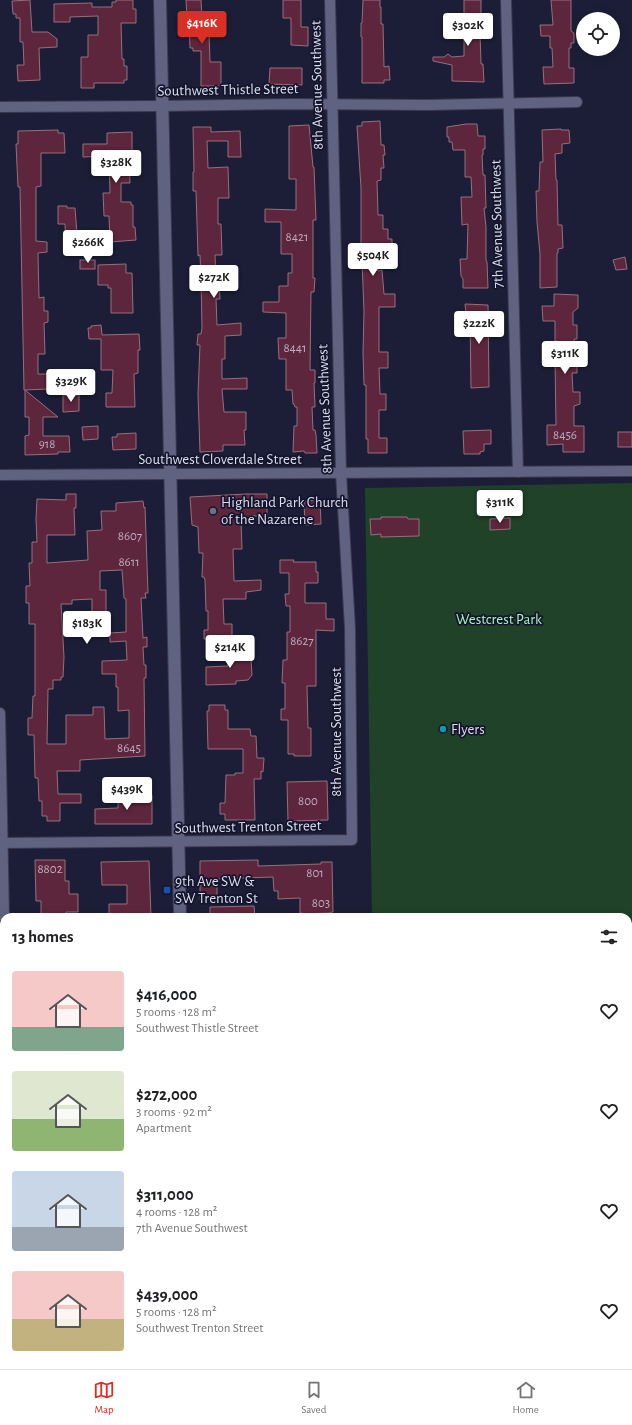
<!DOCTYPE html>
<html lang="en">
<head>
<meta charset="utf-8">
<style>
	body { margin:0; font-family:"Alegreya Sans",sans-serif; background:#f6f6f6; color:#202124; height:100vh; display:flex; flex-direction:column; font-size:15px; white-space:nowrap }
	* { box-sizing:border-box; margin:0 }
	p { font-size:13px; color:#757577 }
	.icon { flex:none; width:22px; height:22px; fill:none; stroke:currentColor; stroke-width:2; stroke-linecap:round; stroke-linejoin:round }
	.map { position:relative; flex:1; overflow:hidden }
	.sheet { position:absolute; left:0px; top:913px; width:632px; height:456px; display:flex; flex-direction:column; background:#fff; border-radius:12px 12px 0 0; box-shadow:0 2px 10px #0003 }
	.sheet>* { flex:none }
	.fabs { position:absolute; left:576px; top:12px; display:grid; gap:8px }
	.fabs a { display:grid; place-items:center; width:44px; height:44px; border-radius:50%; background:#fff; box-shadow:0 2px 10px #0003; font-size:20px }
	.price { position:absolute; translate:-50% -34px; padding:0 9px; border-radius:4px; background:#fff; color:#222; font-size:13px; line-height:26px; filter:drop-shadow(0 1px 2px #0008) }
	.price::after { content:''; position:absolute; left:50%; top:24px; width:12px; height:9px; margin-left:-6px; background:inherit; clip-path:polygon(0 0,100% 0,50% 100%) }
	.price.active { background:#d93025; color:#fff }
	ul { padding:0; list-style:none }
	li { display:flex; align-items:center; gap:12px; height:100px; padding:0 12px }
	li span { display:grid; place-items:center; flex:none; width:112px; height:80px; border-radius:4px; color:#555 }
	li>.icon { margin-inline-start:auto }
	span .icon { width:48px; height:48px; fill:#fffc; stroke-width:1 }
	li b { font-size:17px }
	h2 { display:flex; justify-content:space-between; align-items:center; height:48px; padding:0 12px; font-size:17px }
	.menu { display:flex; justify-content:space-around; align-items:center; height:56px; border-top:1px solid #e0e0e0; background:#fff; font-size:11px; color:#757577 }
	.menu a { display:grid; justify-items:center; gap:2px }
	.menu .active { color:#d93025 }
	.map>svg:first-child { display:block }
</style>
</head>
<body>
<div class="map">
<svg width="632" height="1369" viewBox="0 0 632 1369">
	<rect width="100%" height="100%" fill="#1c1e37"/>
	<path fill="#1f4228" d="M632,483V1369H379V1365H628V917H372L365,488Z"/>
	<g fill="#5e263c" stroke="#94707c" fill-rule="evenodd">
		<path d="M30,0L32,32H48L57,39V47L39,48L40,80L18,81L17,65H24L23,42H20V18H16V14H13L12,1Z"/>
		<path d="M116,0H133V9H136V23H121L122,59H124V66H127V80H124V83H94V88H81V57H88V35H98V16L70,17V22H54V4L92,3V7H112V2H116Z"/>
		<path d="M186,0H201L203,33H209L210,62H221V86H201V51H193V48H190L189,19H187Z"/>
		<path d="M283,0H301V27H308V46L291,45V18H283Z"/>
		<path d="M363,0H380V7H381V24H383L384,67L389,66L390,80H384V83H362V37H361V23H362Z"/>
		<path d="M464,0H481V32H480L481,64H483L484,82L452,81V65L433,61V57H444L448,54L452,57L464,56Z"/>
		<path d="M551,0H571V31L574,33V43H571V48H569V68H574V83L544,84L543,67H553L552,48H550V36H541L540,25H553Z"/>
		<path d="M270,68H302V85L269,84Z"/>
		<path d="M380,121L381,145H384L385,155H383L384,168H381V180L377,181L378,215H383V229H388V239H392V252L377,251L378,271L382,270L384,294H395V307H379V352H388V368H379L380,394H386V410H379V438H387V453H368V439H366V385H364L363,353L364,312L362,261H361V188L357,126H362V122Z"/>
		<path d="M466,124H477L478,136H485V149H483V155H482L483,175H485L486,208H484L486,227V260L487,262L488,288H463V279L461,276L460,259H467L468,224L462,225L461,197H472L471,177H465V150H453L452,142H449V137H447V127Z"/>
		<path d="M309,125L313,167H314L316,220H313V278H315L314,292H311L310,370H315V383H314L315,407H312L313,430H315L316,435L317,453H305L304,451L293,452L294,426H297V407H295L294,404H293L292,390H286V359H279L278,338H286V313L263,312V302H279V286H288V273H292V254H281V222H265V209L296,210V179H289V126Z"/>
		<path d="M193,127H211V132L240,131L241,157H228V141H207L208,168L228,167L229,198H218V224H221L222,255H215L216,281H219L220,299H216L217,325L241,323V335L225,336V359H222V379L247,378V389H222L224,412H246V430H244L245,445H223V451L200,452L198,394L200,345H197L198,334H201L202,328L201,278L200,255L198,256L196,191H193V172H194Z"/>
		<path d="M561,129V130H569L570,143L562,144V153L555,154L556,180H557L558,225H562L563,248L558,249V253H557V287L540,288V254L537,222L536,191H539L540,162H543L542,130Z"/>
		<path d="M58,130V133H64L65,153H41V186L36,187V241L47,242V252L38,253L39,298L44,297V311H48V322L44,323L45,354H38V374H49V389L24,390L20,187H18L16,144H18V131Z"/>
		<path d="M132,132V153H129L130,183H121V202H131V205H133V227H135L136,240L110,242L109,216H104L103,193H110L109,156L83,157V144H107V133Z"/>
		<path d="M58,206H67V208H75L78,247L66,248L65,224H58Z"/>
		<path d="M625,257L627,269L616,270L613,260Z"/>
		<rect x="80" y="260" width="15" height="9"/>
		<path d="M126,264V273H132L133,313H111V288H108V285H98V265Z"/>
		<path d="M554,294L578,295V308L573,312V325H577V339H574V358H577V373H572L573,392H580V404L574,406V426H584V452H563V444L547,445V425H556L555,359L557,358V341H555V321H543L542,306H554Z"/>
		<path d="M465,304L488,305L489,387L471,388L470,314H466Z"/>
		<path d="M101,325L102,335L139,334L140,350H138V373L134,374L135,407H106V393H112L113,370H101V339H89L88,328H91V326Z"/>
		<path d="M93,370V381H83L82,371Z"/>
		<path d="M25,390L58,417H43V436H69L70,452H58V454L25,455V436L29,435V417H25Z"/>
		<path d="M63,395H79V411L63,412Z"/>
		<path d="M98,426V439L83,440L82,427Z"/>
		<path d="M491,430V444H484V451L480,452V454H464L463,431Z"/>
		<rect x="618" y="432" width="14" height="15"/>
		<path d="M136,433V449L113,450L112,437H117V434Z"/>
		<path d="M66,494H76V508H74L75,535H47V563L88,560L87,531L102,530L101,511H116V503L143,501L144,508L145,507L148,593H145L146,598H141L143,638L147,637V647H143L144,665H146V678H144L145,756L80,760V771H57L58,794H81V803H60V821H47V816H42V801H39L38,778H35L34,735H28V718H32L33,696H35V624H29V603H26V586H30L29,563H32V542H37L36,519L37,499L66,500ZM122,570L124,598L126,599V632L110,633V642L126,641L127,660L102,661V674H116V687H118V711L129,710V738L105,739L104,707H93V715H66V744H47L48,689H53V680H61V677H63L64,657L61,604H72V600L92,599V617H106V590H100V571Z"/>
		<path d="M246,494H267V516H252V521H241L242,549H233L234,581L261,580V590L246,592V599H223L224,624H232V643H208V639H204V630H208V611H206L205,580L204,577H202L203,553H199L198,527L192,525L190,497Z"/>
		<path d="M320,500L321,524L305,525L304,501Z"/>
		<path d="M381,517H407L408,519H419V536L381,537V534L371,535L370,519H381Z"/>
		<path d="M510,518V529L490,530V519Z"/>
		<path d="M280,560H294L293,562H316V572H318V583H305V603H326V619H334V631L316,630V686H307L308,728H311V756H294V754H288V720H281V709H285V683H282L283,660H287V632H290V606H286L285,594H289V573H280Z"/>
		<path d="M228,645H242V660L251,659L252,675L248,680L236,681V684L206,685V667L228,666Z"/>
		<path d="M209,705H225V710H228V729H250L251,736H256L257,758H264L263,772L261,771V779H254L255,820H225V814H220V803H225L226,775H235V773H243V749H208L207,711H209Z"/>
		<path d="M327,781L328,820L288,821L287,782Z"/>
		<path d="M118,795H152V824H95V809L118,808Z"/>
		<path d="M35,860H65V881H69V894H78V912H66V917H41V901H36Z"/>
		<path d="M258,860V866L321,864V862H332L333,912H331V913L302,914V913H300V898L278,899V891H274L273,877L217,879V900H200V861Z"/>
		<path d="M149,861L151,917H109V904H127V885H102L101,862Z"/>
		<path d="M254,906L255,917H210V907Z"/>
	</g>
	<g fill="none" stroke-linecap="round" stroke-linejoin="round">
		<defs>
			<g id="minor">
				<path d="M506,0L518,472"/>
				<path d="M0,107L162,106L295,104L428,105L577,102"/>
				<path d="M0,475L632,471"/>
				<path d="M0,713L4,917"/>
				<path d="M0,843L352,840L350,628L341,473L330,0"/>
				<path d="M14,1365V1369"/>
				<path d="M189,1365V1369"/>
				<path d="M358,1365V1369"/>
			</g>
			<g id="tertiary">
				<path d="M160,0L180,917"/>
				<path d="M0,1212H4"/>
				<path d="M264,1365L266,1369"/>
			</g>
		</defs>
		<use href="#minor" stroke="#3b3b50" stroke-width="12"/>
		<use href="#tertiary" stroke="#3b3b50" stroke-width="14"/>
		<use href="#minor" stroke="#5f6381" stroke-width="10"/>
		<use href="#tertiary" stroke="#5f6381" stroke-width="12"/>
	</g>
	<circle fill="#6b7280" stroke="#14152d" stroke-width="1.5" cx="213" cy="511" r="4"/>
	<circle fill="#0f9aa8" stroke="#14152d" stroke-width="1.5" cx="443" cy="729" r="4"/>
	<rect fill="#1a4fb4" stroke="#14152d" stroke-width="1.5" x="163" y="886" width="8" height="8" rx="2"/>
	<g text-anchor="middle" dominant-baseline="central" stroke-width="3.5" stroke-linejoin="round" paint-order="stroke">
		<g font-size="13" fill="#bcb0c2">
			<text x="297" y="237">8421</text>
			<text x="295" y="348">8441</text>
			<text x="565" y="435">8456</text>
			<text x="47" y="444">918</text>
			<text x="130" y="536">8607</text>
			<text x="129" y="562">8611</text>
			<text x="302" y="641">8627</text>
			<text x="129" y="748">8645</text>
			<text x="308" y="801">800</text>
			<text x="50" y="869">8802</text>
			<text x="315" y="873">801</text>
			<text x="321" y="903">803</text>
		</g>
		<g font-size="15" fill="#dbdeef" stroke="#14152d">
			<text transform="translate(317 85) rotate(-91)">8th Avenue Southwest</text>
			<text transform="translate(228 90) rotate(-1)">Southwest Thistle Street</text>
			<text transform="translate(497 224) rotate(-91)">7th Avenue Southwest</text>
			<text transform="translate(325 409) rotate(-92)">8th Avenue Southwest</text>
			<text x="220" y="459">Southwest Cloverdale Street</text>
			<text transform="translate(336 732) rotate(-90)">8th Avenue Southwest</text>
			<text transform="translate(248 827) rotate(-1)">Southwest Trenton Street</text>
		</g>
		<g font-size="15" fill="#dbdeef" stroke="#14152d" text-anchor="start">
			<text x="221" y="502">Highland Park Church<tspan x="221" dy="17">of the Nazarene</tspan></text>
			<text x="451" y="729">Flyers</text>
			<text x="175" y="881">9th Ave SW &amp;<tspan x="175" dy="17">SW Trenton St</tspan></text>
		</g>
		<g font-size="15" fill="#a7f8ba" stroke="#14152d">
			<text x="499" y="619">Westcrest Park</text>
		</g>
	</g>
</svg>
<div class="fabs">
<a><svg class="icon" aria-label="locate" viewBox="0 0 24 24"><circle cx="12" cy="12" r="6"/><path d="M12 2v4M12 18v4M2 12h4M18 12h4"/></svg></a>
</div>
<b class="price active" style="left:202px;top:45px">$416K</b>
<b class="price" style="left:468px;top:47px">$302K</b>
<b class="price" style="left:116px;top:184px">$328K</b>
<b class="price" style="left:88px;top:264px">$266K</b>
<b class="price" style="left:373px;top:277px">$504K</b>
<b class="price" style="left:214px;top:299px">$272K</b>
<b class="price" style="left:479px;top:345px">$222K</b>
<b class="price" style="left:565px;top:375px">$311K</b>
<b class="price" style="left:71px;top:403px">$329K</b>
<b class="price" style="left:500px;top:524px">$311K</b>
<b class="price" style="left:87px;top:645px">$183K</b>
<b class="price" style="left:230px;top:669px">$214K</b>
<b class="price" style="left:127px;top:811px">$439K</b>
<section class="sheet">
<h2>13 homes<svg class="icon" aria-label="filters" viewBox="0 0 24 24"><path d="M4 7h16M4 17h16"/><circle cx="9" cy="7" r="2"/><circle cx="15" cy="17" r="2"/></svg></h2>
<ul>
<li><span style="background:linear-gradient(#f6c9c9 70%,#7fa58c 0)"><svg class="icon" aria-label="home" viewBox="0 0 24 24"><path d="M3 11l9-7 9 7M6 9v11h12V9"/></svg></span><div><b>$416,000</b><p>5 rooms · 128 m²</p><p>Southwest Thistle Street</p></div><svg class="icon" aria-label="heart" viewBox="0 0 24 24"><path d="M12 20l-8-8c-3-5 5-10 8-4 3-6 11-1 8 4z"/></svg></li>
<li><span style="background:linear-gradient(#dfe7d0 60%,#8fb573 0)"><svg class="icon" aria-label="home" viewBox="0 0 24 24"><path d="M3 11l9-7 9 7M6 9v11h12V9"/></svg></span><div><b>$272,000</b><p>3 rooms · 92 m²</p><p>Apartment</p></div><svg class="icon" aria-label="heart" viewBox="0 0 24 24"><path d="M12 20l-8-8c-3-5 5-10 8-4 3-6 11-1 8 4z"/></svg></li>
<li><span style="background:linear-gradient(#c9d6e8 70%,#9aa5b1 0)"><svg class="icon" aria-label="home" viewBox="0 0 24 24"><path d="M3 11l9-7 9 7M6 9v11h12V9"/></svg></span><div><b>$311,000</b><p>4 rooms · 128 m²</p><p>7th Avenue Southwest</p></div><svg class="icon" aria-label="heart" viewBox="0 0 24 24"><path d="M12 20l-8-8c-3-5 5-10 8-4 3-6 11-1 8 4z"/></svg></li>
<li><span style="background:linear-gradient(#f6c9c9 60%,#c2b280 0)"><svg class="icon" aria-label="home" viewBox="0 0 24 24"><path d="M3 11l9-7 9 7M6 9v11h12V9"/></svg></span><div><b>$439,000</b><p>5 rooms · 128 m²</p><p>Southwest Trenton Street</p></div><svg class="icon" aria-label="heart" viewBox="0 0 24 24"><path d="M12 20l-8-8c-3-5 5-10 8-4 3-6 11-1 8 4z"/></svg></li>
</ul>
</section>
</div>
<nav class="menu">
<a class="active"><svg class="icon" aria-label="map" viewBox="0 0 24 24"><path d="M3 6l6-2 6 2 6-2v14l-6 2-6-2-6 2zM9 4v14M15 6v14"/></svg>Map</a>
<a><svg class="icon" aria-label="saved" viewBox="0 0 24 24"><path d="M7 4h10v16l-5-4-5 4z"/></svg>Saved</a>
<a><svg class="icon" aria-label="home" viewBox="0 0 24 24"><path d="M3 11l9-7 9 7M6 9v11h12V9"/></svg>Home</a>
</nav>
</body>
</html>
